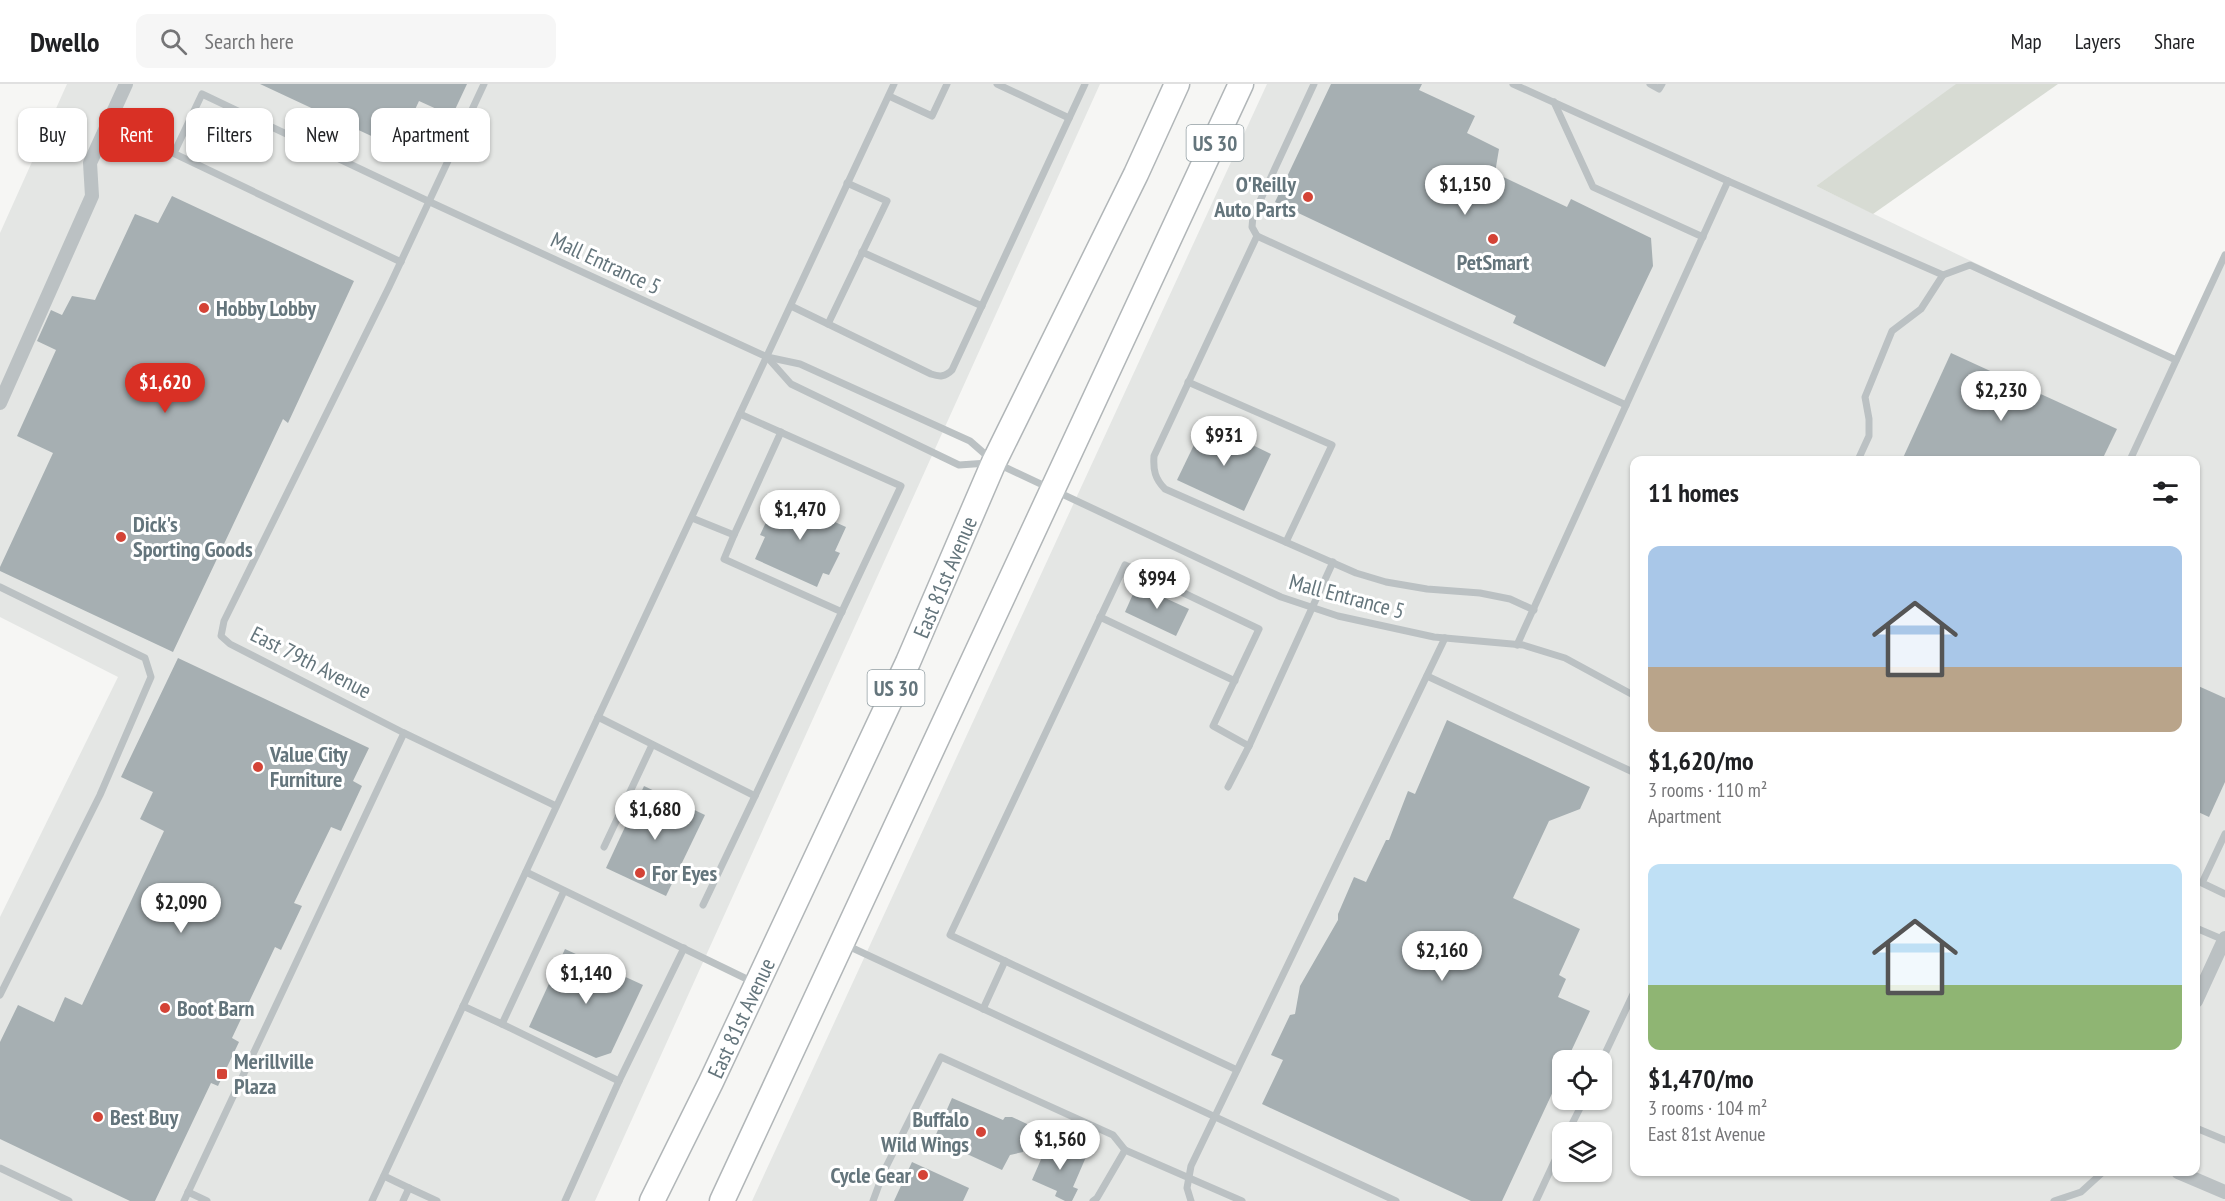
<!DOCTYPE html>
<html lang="en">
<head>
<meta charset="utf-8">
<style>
	body { margin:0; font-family:"PT Sans Narrow",sans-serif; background:#f6f6f6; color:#202124; height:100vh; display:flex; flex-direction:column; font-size:22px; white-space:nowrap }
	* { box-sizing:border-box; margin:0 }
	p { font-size:20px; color:#757577 }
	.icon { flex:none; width:33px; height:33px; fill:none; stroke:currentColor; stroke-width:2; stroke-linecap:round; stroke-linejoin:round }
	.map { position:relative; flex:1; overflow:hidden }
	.panel { position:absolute; left:1630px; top:372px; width:570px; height:720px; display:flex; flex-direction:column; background:#fff; border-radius:12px; box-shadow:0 2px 4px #0004 }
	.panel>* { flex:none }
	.guide { position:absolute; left:18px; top:24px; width:570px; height:54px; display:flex; gap:12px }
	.fabs { position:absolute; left:1552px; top:966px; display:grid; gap:12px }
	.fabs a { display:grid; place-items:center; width:60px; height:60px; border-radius:12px; background:#fff; box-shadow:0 2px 4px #0004; font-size:30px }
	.price { position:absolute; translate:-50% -51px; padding:0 14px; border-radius:21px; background:#fff; color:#222; font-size:20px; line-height:39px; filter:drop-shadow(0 2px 3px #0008) }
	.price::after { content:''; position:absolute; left:50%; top:36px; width:18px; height:14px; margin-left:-9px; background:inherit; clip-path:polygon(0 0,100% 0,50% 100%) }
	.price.active { background:#d93025; color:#fff }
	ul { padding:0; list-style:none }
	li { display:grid; align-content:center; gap:12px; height:318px; padding:0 18px }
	li span { display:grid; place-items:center; height:186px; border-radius:12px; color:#555 }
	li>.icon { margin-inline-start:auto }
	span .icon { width:108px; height:108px; fill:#fffc; stroke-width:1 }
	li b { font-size:26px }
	h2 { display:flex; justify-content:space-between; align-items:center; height:72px; padding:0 18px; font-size:26px }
	.pill { padding:0 21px; border-radius:12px; background:#fff; box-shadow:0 2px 4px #0004; font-size:21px; line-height:54px }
	.pill.active { background:#d93025; color:#fff }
	header { display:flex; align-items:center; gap:36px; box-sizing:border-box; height:84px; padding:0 30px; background:#fff; border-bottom:2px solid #e0e0e0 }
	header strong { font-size:28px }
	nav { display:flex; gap:33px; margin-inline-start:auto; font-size:21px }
	.search { width:420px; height:54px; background:#f6f6f6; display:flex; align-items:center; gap:15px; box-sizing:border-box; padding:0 21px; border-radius:12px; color:#757577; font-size:22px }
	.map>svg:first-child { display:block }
</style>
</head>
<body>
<header>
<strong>Dwello</strong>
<div class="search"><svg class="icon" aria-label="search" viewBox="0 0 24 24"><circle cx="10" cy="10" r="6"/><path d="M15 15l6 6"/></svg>Search here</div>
<nav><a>Map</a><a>Layers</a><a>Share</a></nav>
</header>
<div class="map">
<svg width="2225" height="1117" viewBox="0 0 2225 1117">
	<rect width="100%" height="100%" fill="#f6f6f4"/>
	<g fill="#e4e6e4" fill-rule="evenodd">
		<path d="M67,0H1100L595,1117H0V833L118,593L0,533V149Z"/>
		<path d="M1267,0H1960L1816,102L2176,276L2225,171V1117H752ZM1635,376H2196V1088H1635ZM1563,976H1602V1016H1563ZM1563,1048H1602V1088H1563Z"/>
	</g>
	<path fill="#d7dbd3" d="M1956,0H2058L1873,130L1816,102Z"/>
	<g fill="#a6afb2">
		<path d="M260,0H467L452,32L419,17L397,64Z"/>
		<path d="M1331,0H1422L1419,6L1475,32L1467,49L1499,65L1495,89L1567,123L1571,115L1651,154L1653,182L1605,283L1513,239L1516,232L1275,118Z"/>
		<path d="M172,112L354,197L288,339L283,335L173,568L0,487V483L53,369L17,352L56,266L37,257L51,226L62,231L72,212L95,216L135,130L158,139Z"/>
		<path d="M1951,269L2117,345L2102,376H1902Z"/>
		<path d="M1205,338L1271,370L1244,427L1177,396Z"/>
		<path d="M780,408L809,418L806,425L846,443L835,467L840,469L829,491L823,489L817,503L755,475L765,453L760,451Z"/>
		<path d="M1137,501L1189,525L1176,552L1125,528Z"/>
		<path d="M178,574L369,664L353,697L362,702L341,747L331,743L294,819L302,822L281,866L275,863L232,954L239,958L218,1002L211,999L155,1117H130L0,1055V958L18,921L54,938L65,913L82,921L164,747L140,735L153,708L121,693Z"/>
		<path d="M2196,601L2225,614V698L2209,733L2196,727Z"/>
		<path d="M1447,636L1590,703L1580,725L1549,737L1513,814L1580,845L1559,891L1566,895L1558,913L1590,927L1567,976H1563V986L1502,1117H1471L1262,1020L1283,976L1271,971L1290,931L1295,930L1300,902L1338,836V830L1354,793L1366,798L1386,756H1389L1408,707L1415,710Z"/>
		<path d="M644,702L705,731L666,812L606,784Z"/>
		<path d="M565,865L643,901L611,969L596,974L529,943Z"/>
		<path d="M952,1014L1003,1036L1005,1033H1012L1027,1040L1023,1068L1010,1071L1002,1086L934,1055Z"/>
		<path d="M1049,1057L1086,1073L1073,1103L1078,1105L1072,1117H1065L1055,1112L1057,1107L1032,1096Z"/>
		<path d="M912,1078L969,1104L963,1117H894Z"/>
	</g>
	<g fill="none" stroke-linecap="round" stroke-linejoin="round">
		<defs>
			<g id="highway">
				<path d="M652,1117L711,998L908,578L994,378L1136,90L1177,0"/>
				<path d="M722,1117L1241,0"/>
			</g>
		</defs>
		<use href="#highway" stroke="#b1b6b8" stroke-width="27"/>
		<g stroke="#bbc1c3" stroke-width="7">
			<path d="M997,0L1069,34"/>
			<path d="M1314,0L1253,132L1252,143L1257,152L1626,321"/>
			<path d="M1513,0L1728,97"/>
			<path d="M1650,0L1659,5L1662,0"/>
			<path d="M889,12L932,32L947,0"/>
			<path d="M1554,18L1593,103L1703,153"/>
			<path d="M108,38L401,178"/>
			<path d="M174,69L202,10L430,118L767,273L800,280L970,357L994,378L1281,513L1338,532L1434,553L1523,561L1565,574L1635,612"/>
			<path d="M1257,152L1154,372C1153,386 1155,395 1165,405L1356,489L1386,498L1427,505L1480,509L1510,515L1534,526"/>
			<path d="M862,168L982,222"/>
			<path d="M791,222L931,290C940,293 945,293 952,286L1085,0"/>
			<path d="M828,240L887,117L847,99"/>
			<path d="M767,273L791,300L959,381L988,379"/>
			<path d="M1188,298L1332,361L1286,458"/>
			<path d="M740,330L901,402L755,712"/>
			<path d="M1858,376L1869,352V335L1865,313L1892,247L1921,225L1943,191L1970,181L2176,276"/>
			<path d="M2130,376L2225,171"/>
			<path d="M692,434L734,451L781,348"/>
			<path d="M734,451L724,475L842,528"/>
			<path d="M0,503L145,574L151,593L100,711L0,911"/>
			<path d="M1100,533L1235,597"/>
			<path d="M1517,561L1728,97L1943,191"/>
			<path d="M1427,592L1635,689"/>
			<path d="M598,633L755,712L703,821"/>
			<path d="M404,649L556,722"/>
			<path d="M1249,662L1333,478"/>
			<path d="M2225,750L2202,799L2225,810"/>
			<path d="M604,763L652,661"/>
			<path d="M526,788L755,899"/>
			<path d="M2196,844L2224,856"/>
			<path d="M846,861L1396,1117"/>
			<path d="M1005,877L1237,986"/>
			<path d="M463,922L502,940L564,807"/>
			<path d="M983,925L1005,877L950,851L1125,481L1259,545L1213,642L1249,662L1228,703"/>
			<path d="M502,940L619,997L684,864"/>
			<path d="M1602,976L1635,906"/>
			<path d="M2196,1044L2225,1056"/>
			<path d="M1568,1048L1584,1016"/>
			<path d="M0,1084L69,1117"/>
			<path d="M384,1092L409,1104"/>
			<path d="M188,1108L207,1117"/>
			<path d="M184,1117L404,649L230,560L221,552L224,537L389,203L484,0"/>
			<path d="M372,1117L894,0"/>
			<path d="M403,1117L409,1104L437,1117"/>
			<path d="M565,1117L619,997"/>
			<path d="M873,1117L884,1087L941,973L1113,1051L1125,1066"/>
			<path d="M1093,1117L1097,1114L1125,1066L1242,1117"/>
			<path d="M1191,1117L1187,1104L1191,1082L1445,554"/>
			<path d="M1536,1117L1563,1059"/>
			<path d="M2054,1117L2081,1108L2103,1088"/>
		</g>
		<g stroke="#bbc1c3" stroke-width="14">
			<path d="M0,319L92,112L90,79L126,0"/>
			<path d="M2196,917L2225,854"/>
			<path d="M2178,1088L2225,1108"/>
		</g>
		<use href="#highway" stroke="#fff" stroke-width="24"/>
	</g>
	<g fill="#d44336" stroke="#fff" stroke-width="2">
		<circle cx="1308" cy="113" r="6"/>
		<circle cx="1493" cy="155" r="6"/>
		<circle cx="204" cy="224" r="6"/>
		<circle cx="121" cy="453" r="6"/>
		<circle cx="258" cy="683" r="6"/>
		<circle cx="640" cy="789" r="6"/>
		<circle cx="165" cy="924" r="6"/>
		<rect x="216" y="984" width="12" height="12" rx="3"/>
		<circle cx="98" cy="1033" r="6"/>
		<circle cx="981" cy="1048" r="6"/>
		<circle cx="923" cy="1091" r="6"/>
	</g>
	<g text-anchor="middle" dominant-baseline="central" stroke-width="6" stroke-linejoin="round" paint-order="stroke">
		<g fill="#fff" stroke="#929ea3" stroke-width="1.5">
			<rect x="1186.5" y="41" width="57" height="36" rx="4.5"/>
			<rect x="867.5" y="586" width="57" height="36" rx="4.5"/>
		</g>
		<g font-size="21" font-weight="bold" fill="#64757c">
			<text x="1215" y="59">US 30</text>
			<text x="896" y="604">US 30</text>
		</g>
		<g font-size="22" font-weight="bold" fill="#64757c" stroke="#fff" text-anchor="start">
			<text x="1296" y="100" text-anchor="end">O'Reilly<tspan x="1296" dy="25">Auto Parts</tspan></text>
			<text x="1493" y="178" text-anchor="middle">PetSmart</text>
			<text x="216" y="224">Hobby Lobby</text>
			<text x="133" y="440">Dick's<tspan x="133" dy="25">Sporting Goods</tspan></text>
			<text x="270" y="670">Value City<tspan x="270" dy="25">Furniture</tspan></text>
			<text x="652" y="789">For Eyes</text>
			<text x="177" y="924">Boot Barn</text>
			<text x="234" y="977">Merillville<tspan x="234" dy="25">Plaza</tspan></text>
			<text x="110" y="1033">Best Buy</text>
			<text x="969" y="1035" text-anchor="end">Buffalo<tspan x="969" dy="25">Wild Wings</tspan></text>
			<text x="911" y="1091" text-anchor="end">Cycle Gear</text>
		</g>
		<g font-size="22" fill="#64757c" stroke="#fff">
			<text transform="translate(606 179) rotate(25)">Mall Entrance 5</text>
			<text transform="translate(945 493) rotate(-67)">East 81st Avenue</text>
			<text transform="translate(1347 512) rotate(15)">Mall Entrance 5</text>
			<text transform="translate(311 578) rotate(27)">East 79th Avenue</text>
			<text transform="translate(741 934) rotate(-65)">East 81st Avenue</text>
		</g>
	</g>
</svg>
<div class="fabs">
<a><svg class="icon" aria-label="locate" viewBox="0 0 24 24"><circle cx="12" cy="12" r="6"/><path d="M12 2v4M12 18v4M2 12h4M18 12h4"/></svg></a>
<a><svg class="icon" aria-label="layers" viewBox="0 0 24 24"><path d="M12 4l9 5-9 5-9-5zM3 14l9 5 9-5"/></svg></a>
</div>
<b class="price" style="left:1465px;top:132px">$1,150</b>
<b class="price active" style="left:165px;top:330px">$1,620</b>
<b class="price" style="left:2001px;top:338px">$2,230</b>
<b class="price" style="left:1224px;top:383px">$931</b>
<b class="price" style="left:800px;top:457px">$1,470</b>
<b class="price" style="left:1157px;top:526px">$994</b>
<b class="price" style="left:655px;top:757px">$1,680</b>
<b class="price" style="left:181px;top:850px">$2,090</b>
<b class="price" style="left:1442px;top:898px">$2,160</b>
<b class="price" style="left:586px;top:921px">$1,140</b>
<b class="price" style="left:1060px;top:1087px">$1,560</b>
<div class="guide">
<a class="pill">Buy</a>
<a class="pill active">Rent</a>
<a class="pill">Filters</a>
<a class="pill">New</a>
<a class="pill">Apartment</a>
</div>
<section class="panel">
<h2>11 homes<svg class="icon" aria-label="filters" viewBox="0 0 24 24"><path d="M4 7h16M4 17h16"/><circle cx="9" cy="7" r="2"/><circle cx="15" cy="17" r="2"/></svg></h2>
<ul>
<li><span style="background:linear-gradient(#a9c7e8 65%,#b9a48a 0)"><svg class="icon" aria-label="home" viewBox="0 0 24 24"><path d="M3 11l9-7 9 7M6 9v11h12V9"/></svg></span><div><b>$1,620/mo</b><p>3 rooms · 110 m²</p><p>Apartment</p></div></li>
<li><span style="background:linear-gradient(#bfe0f5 65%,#8fb573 0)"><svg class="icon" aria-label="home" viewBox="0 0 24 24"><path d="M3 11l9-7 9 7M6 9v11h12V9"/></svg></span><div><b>$1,470/mo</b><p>3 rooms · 104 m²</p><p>East 81st Avenue</p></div></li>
</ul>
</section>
</div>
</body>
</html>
